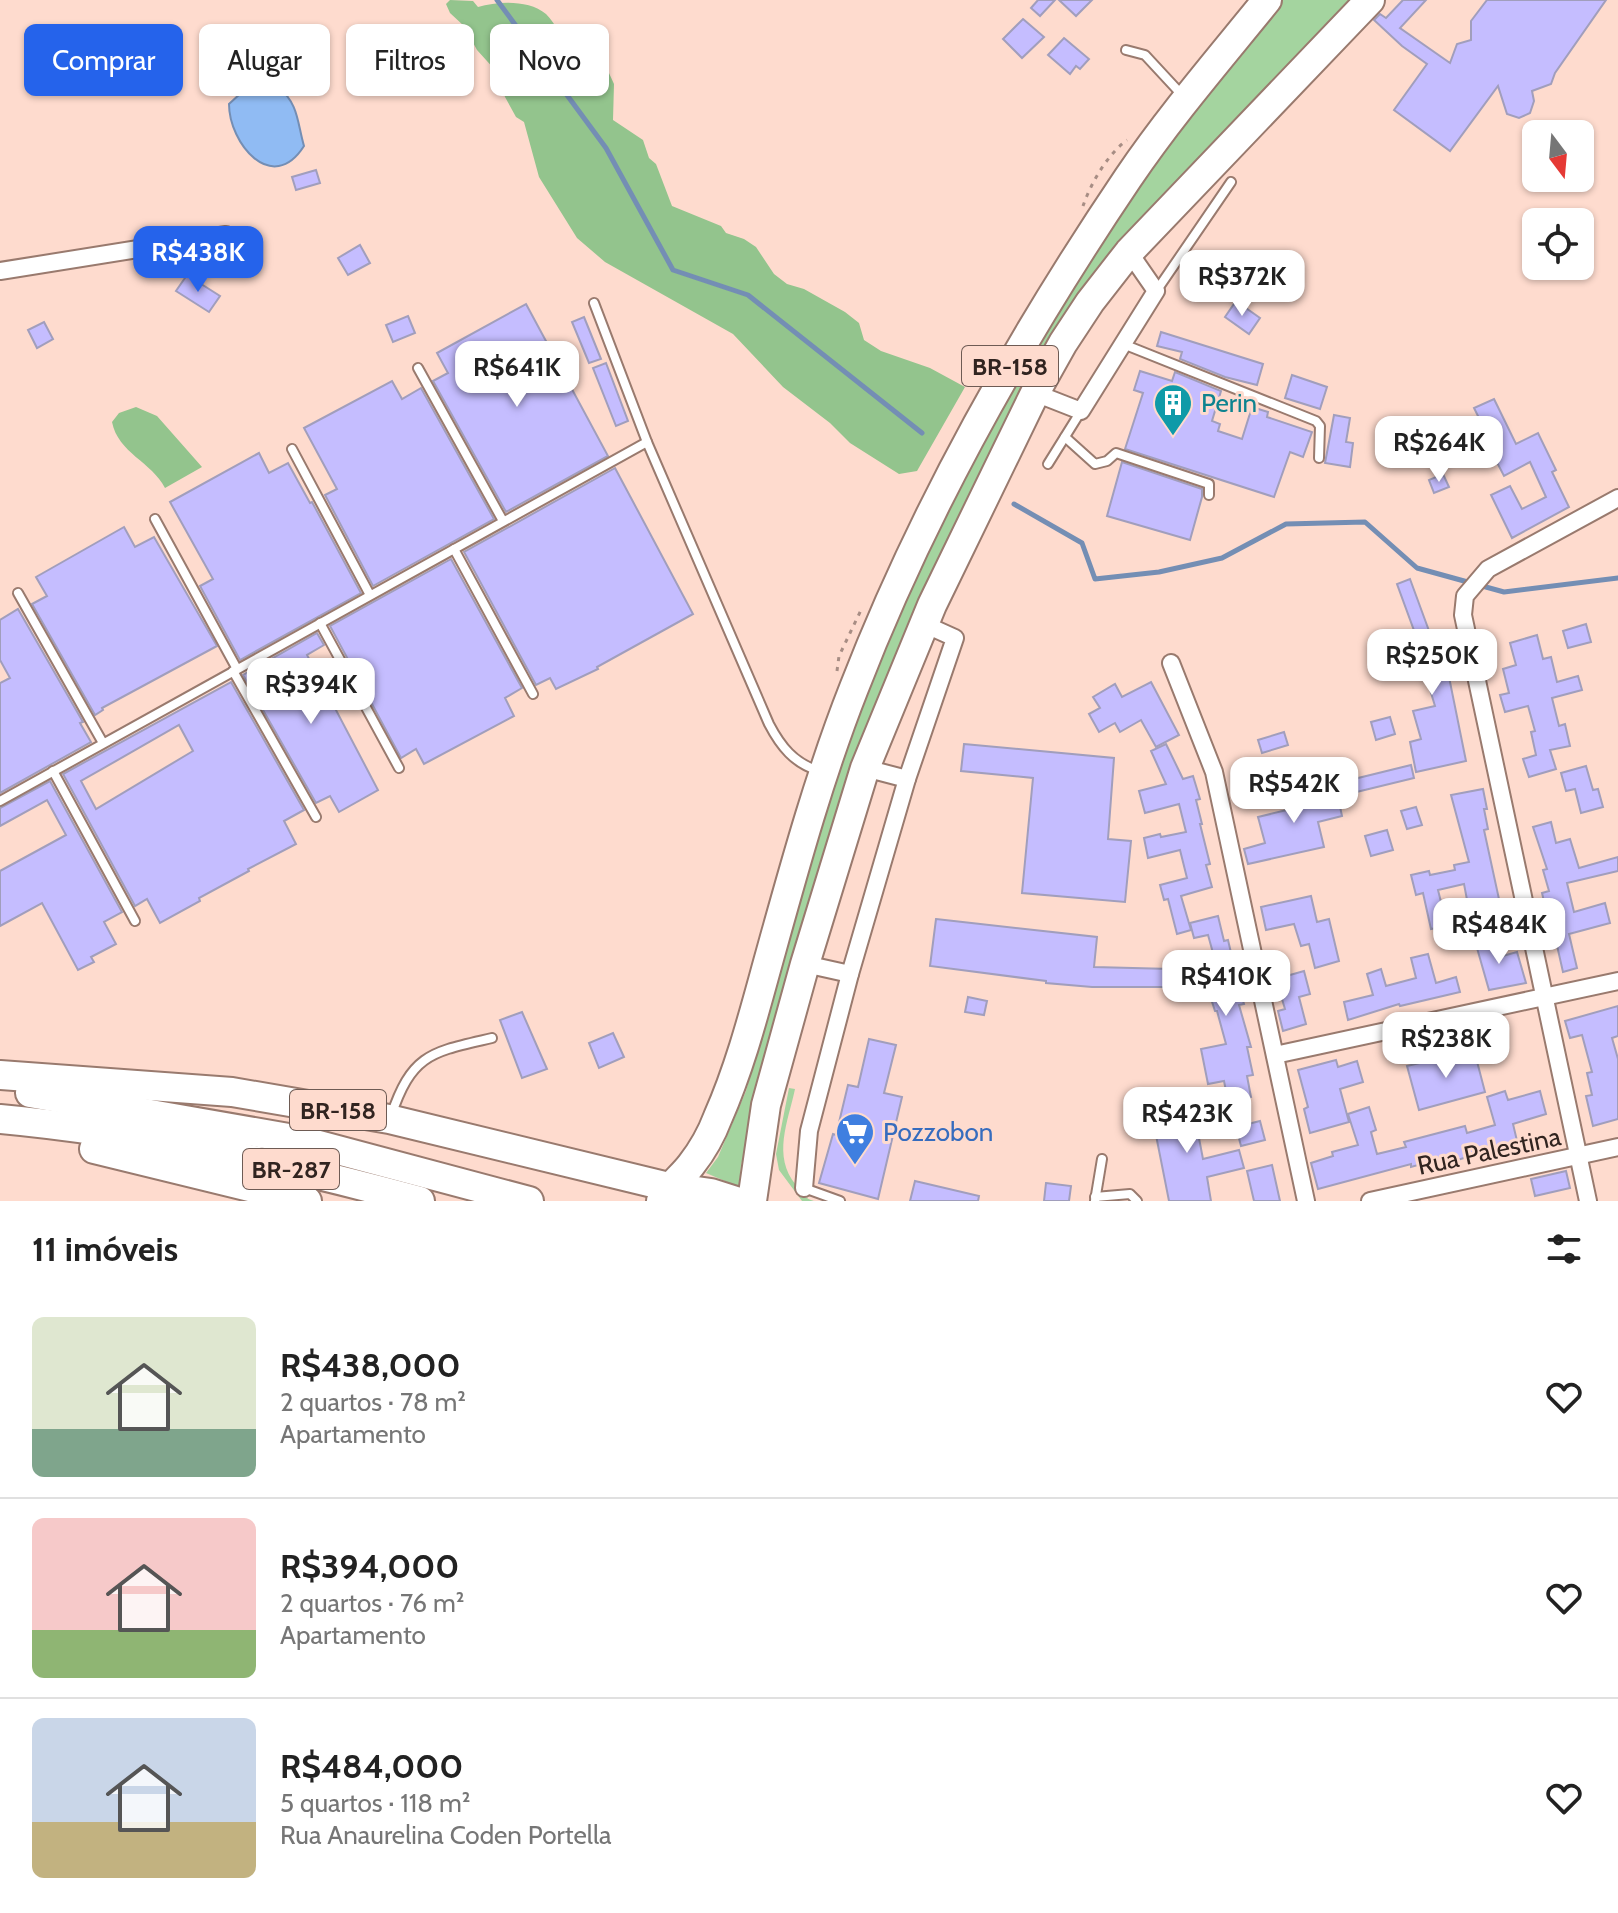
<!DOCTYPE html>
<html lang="pt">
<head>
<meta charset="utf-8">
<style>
	body { margin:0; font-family:Cabin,sans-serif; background:#f2f2f2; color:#222; height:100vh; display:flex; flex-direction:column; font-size:30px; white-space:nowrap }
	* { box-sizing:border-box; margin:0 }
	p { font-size:26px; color:#767676 }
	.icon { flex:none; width:44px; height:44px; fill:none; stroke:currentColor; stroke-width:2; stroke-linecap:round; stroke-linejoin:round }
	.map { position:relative; height:1201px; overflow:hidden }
	.details { display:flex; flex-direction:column; background:#fff; flex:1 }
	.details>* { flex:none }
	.top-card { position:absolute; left:24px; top:24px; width:800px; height:72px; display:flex; gap:16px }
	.needle { width:52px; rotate:164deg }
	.tools { position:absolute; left:1522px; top:120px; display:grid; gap:16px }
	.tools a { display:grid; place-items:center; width:72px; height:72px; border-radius:12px; background:#fff; box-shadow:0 2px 6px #0004; font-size:40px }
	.price { position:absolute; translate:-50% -68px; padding:0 18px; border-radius:16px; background:#fff; color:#222; font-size:26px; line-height:52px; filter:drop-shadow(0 2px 4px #0008) }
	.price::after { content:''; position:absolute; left:50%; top:48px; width:24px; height:18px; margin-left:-12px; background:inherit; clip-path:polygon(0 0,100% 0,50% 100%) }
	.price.current { background:#2563eb; color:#fff }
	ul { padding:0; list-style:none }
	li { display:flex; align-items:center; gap:24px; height:200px; padding:0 32px }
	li+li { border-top:2px solid #e0e0e0 }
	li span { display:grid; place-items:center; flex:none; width:224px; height:160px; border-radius:12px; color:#555 }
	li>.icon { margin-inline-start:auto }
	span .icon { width:96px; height:96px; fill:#fffc; stroke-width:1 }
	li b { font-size:34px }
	h2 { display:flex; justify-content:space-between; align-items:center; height:96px; padding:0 32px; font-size:34px }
	.pill { padding:0 28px; border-radius:12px; background:#fff; box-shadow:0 2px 6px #0004; font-size:28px; line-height:72px }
	.pill.current { background:#2563eb; color:#fff }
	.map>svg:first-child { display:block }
</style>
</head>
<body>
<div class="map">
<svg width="1618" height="1201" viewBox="0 0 1618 1201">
	<rect width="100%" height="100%" fill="#fedbce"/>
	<g fill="#a4d49f">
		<path d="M1282,0H1355L1152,217L955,531L760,1094L741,1165L739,1187L706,1173L718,1157L746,1091L813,850L849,739L881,653L940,522L996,410L1127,197Z"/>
		<path d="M789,1088L795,1089C788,1122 772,1156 796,1185C801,1192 805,1199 814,1201H802L779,1170L776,1154Z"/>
	</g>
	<g fill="#93c48d">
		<path d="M450,0L473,1L478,7C499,1 529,0 546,14C556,24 563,40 571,52L598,49L614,84L613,120L643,140L649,158L656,164L672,206L721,226L726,233L744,239L756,247L774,274L787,284L804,289L845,312L859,323L864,340L881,351L930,368L965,387L917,471L899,474L850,443L830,423L783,387L733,334L605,262L577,238L539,177L524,122L516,117L505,97L496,71L477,50L464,26L450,13L446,4Z"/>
		<path d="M136,407L157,416L202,467L165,488C152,462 118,453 112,422L119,413Z"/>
	</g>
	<path fill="#90bbf3" stroke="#748eb4" stroke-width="2" d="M278,87C299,104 297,122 304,146C272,196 229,143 229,104L241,93Z"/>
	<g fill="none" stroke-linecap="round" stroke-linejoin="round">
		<g stroke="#748eb4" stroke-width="5">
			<path d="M497,0L606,148L673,270L748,295L922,433"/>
			<path d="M1014,504L1082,543L1095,579L1159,572L1222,558L1286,524L1365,522L1417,568L1504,592L1618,578"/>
		</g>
	</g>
	<g fill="#c5bdff" stroke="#a19ebc" stroke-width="2" fill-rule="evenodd">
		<path d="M1038,0H1055L1040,16L1031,8Z"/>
		<path d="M1059,0H1092L1076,16Z"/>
		<path d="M1403,0H1426L1400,28L1450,63L1457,44L1471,40V21L1487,0H1606L1555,73L1551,84L1532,91L1534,101L1530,113L1519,118L1507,114L1498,86L1450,151L1394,110L1427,64L1402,46L1374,20L1380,14L1386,18Z"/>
		<path d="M1023,19L1044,37L1022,58L1003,39Z"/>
		<path d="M1064,38L1089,59L1080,69L1076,66L1070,74L1048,55Z"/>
		<path d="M316,170L320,183L296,190L292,177Z"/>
		<path d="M360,245L370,263L348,275L338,258Z"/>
		<path d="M187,275L220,296L209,312L176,291Z"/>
		<path d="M1236,301L1260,318L1249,334L1225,317Z"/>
		<path d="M526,304L608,456L506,512L433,381L448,373L437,353Z"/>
		<path d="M408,316L415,333L393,342L386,325Z"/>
		<path d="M584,317L601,359L589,363L572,322Z"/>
		<path d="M44,322L53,339L37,348L28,330Z"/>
		<path d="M1161,332L1263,364L1257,385L1225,377L1180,359L1182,352L1157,346Z"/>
		<path d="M606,363L628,421L616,426L593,368Z"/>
		<path d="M1140,371L1172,381L1175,372L1221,391L1212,421L1220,424L1218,431L1242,439L1252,407L1268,412L1267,417L1312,432L1303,457L1290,452L1274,497L1125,449L1143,393L1134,390Z"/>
		<path d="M1292,375L1327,387L1320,409L1285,398Z"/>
		<path d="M392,381L402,399L421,388L494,519L373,586L325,495L337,489L304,428Z"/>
		<path d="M1494,399L1516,444L1538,433L1556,470L1552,472L1569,507L1512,538L1491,495L1510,486L1522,509L1546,497L1530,462L1504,476L1489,447L1493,446L1474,408Z"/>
		<path d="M1334,415L1350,418L1346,442L1353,443L1350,467L1325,463Z"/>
		<path d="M259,453L269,473L288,463L310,503L312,502L361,593L240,660L200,586L213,579L170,502Z"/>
		<path d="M1122,462L1202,489V497L1190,540L1107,516Z"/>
		<path d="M615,468L693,614L597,667L598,669L556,689L550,678L536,685L464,552Z"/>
		<path d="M1443,474L1449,487L1434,493L1429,480Z"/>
		<path d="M124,527L135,547L154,537L217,646L102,708L103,710L95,715L32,604L47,596L36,577Z"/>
		<path d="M451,559L522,688L505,698L514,716L424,764L416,749L401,758L330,626Z"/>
		<path d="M1410,579L1439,658L1442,657L1449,677L1466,761L1416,772L1410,742L1421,739L1413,711L1435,706L1421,660L1414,662L1407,639L1416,636L1397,584Z"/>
		<path d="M18,609L83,722L80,723L91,742L0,793V683L10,678L0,660V620Z"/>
		<path d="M1586,624L1591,642L1568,648L1563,631Z"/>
		<path d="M317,633L324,645L307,655L378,790L339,812L330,796L316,803L243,675Z"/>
		<path d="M1537,635L1543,659L1551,657L1557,682L1578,676L1582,690L1552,698L1559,726L1565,724L1570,746L1550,750L1556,769L1529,777L1523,759L1536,755L1531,732L1535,731L1528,706L1505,712L1500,695L1509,693L1503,669L1516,665L1510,643Z"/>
		<path d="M231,682L304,810L284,821L296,844L248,869L249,871L199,898L200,901L160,923L147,899L135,906L63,774ZM179,725L193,751L96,809L81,781Z"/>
		<path d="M1151,682L1179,735L1156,747L1141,720L1120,732L1115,723L1099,732L1089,714L1100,708L1093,697L1115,684L1122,697Z"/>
		<path d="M1390,717L1395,734L1376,740L1371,722Z"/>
		<path d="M1284,732L1288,745L1262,753L1258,740Z"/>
		<path d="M964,744L1114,758L1108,839L1131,841L1125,902L1022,893L1033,778L961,771Z"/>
		<path d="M1166,744L1183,779L1193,776L1200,799L1196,800L1202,824H1200L1210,864L1206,865L1212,887L1181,896L1191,930L1177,934L1168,899L1164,900L1160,885L1187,878L1180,850L1148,858L1144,838L1160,834L1161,837L1186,832L1179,804L1145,813L1139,791L1166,784L1151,751Z"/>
		<path d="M1349,762L1354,779L1411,765L1414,778L1340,796L1332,766Z"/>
		<path d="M1265,763L1271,785L1244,792L1238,771Z"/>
		<path d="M1586,766L1593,790L1598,789L1603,807L1581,813L1575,789L1566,791L1561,773Z"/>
		<path d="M1304,777L1311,803L1338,797L1342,816L1318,822L1324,847L1248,864L1244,849L1265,843L1258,817L1291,809L1284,783Z"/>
		<path d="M50,781L122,912L104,922L116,944L91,957L94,962L78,970L42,903L0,926V871L66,835L47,800L0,826V808Z"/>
		<path d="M1483,789L1487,809H1484L1488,829L1484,830L1502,913L1481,918L1477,903L1468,905L1464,884L1438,890L1447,926L1431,929L1423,893L1416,895L1411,875L1429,871L1430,875L1455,870L1454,865L1469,862L1451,795Z"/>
		<path d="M1416,807L1422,825L1407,829L1401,811Z"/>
		<path d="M1551,822L1556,843L1570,839L1579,868L1618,857V871L1567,883L1574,912L1605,903L1610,923L1569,934L1577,968L1563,972L1556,941L1553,942L1546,918H1548L1542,893L1549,891L1543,870L1547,869L1533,827Z"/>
		<path d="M1387,830L1393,850L1371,856L1365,836Z"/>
		<path d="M1311,896L1317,922L1329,919L1339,961L1315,968L1309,944L1301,946L1294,924L1266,930L1261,907Z"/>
		<path d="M1218,916L1224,941L1228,940L1232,957L1230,958L1244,1004L1239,1005L1251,1047H1247L1253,1075L1247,1076L1251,1097L1228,1101L1224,1081L1208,1084L1201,1049L1226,1044L1217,1011H1215L1203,974L1218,971L1208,935L1194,938L1190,923Z"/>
		<path d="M936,919L1097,937L1094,967L1171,969L1170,987H1092L1046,983V981L930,966Z"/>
		<path d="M1493,936L1499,957L1517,952L1526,983L1489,990L1475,941Z"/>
		<path d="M1428,954L1436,983L1456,977L1460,992L1400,1006L1399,1004L1348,1020L1344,1002L1373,995L1367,974L1381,969L1386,986L1416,978L1411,958Z"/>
		<path d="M1304,971L1310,994L1299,997L1306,1024L1283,1031L1278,1011L1285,1009L1276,979Z"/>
		<path d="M968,997L987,1001L984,1015L965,1012Z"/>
		<path d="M1618,1006V1036L1612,1038L1618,1059V1119L1593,1126L1586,1096L1592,1095L1587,1073L1592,1072L1582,1035L1570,1038L1565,1021Z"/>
		<path d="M522,1012L547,1069L522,1078L500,1020Z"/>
		<path d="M1490,1025L1495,1042L1476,1048L1471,1031Z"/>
		<path d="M613,1033L624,1057L599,1068L589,1043Z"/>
		<path d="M869,1039L896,1045L884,1093L902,1097L878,1199L819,1183L833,1134L836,1135L848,1085L858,1087Z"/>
		<path d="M1474,1050L1485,1092L1419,1110L1407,1066Z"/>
		<path d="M1336,1060L1338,1067L1357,1061L1363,1082L1340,1089L1349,1122L1310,1133L1304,1109L1308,1107L1298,1070Z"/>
		<path d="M1505,1091L1508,1100L1540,1091L1546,1114L1513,1124L1518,1145L1501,1149L1500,1147L1451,1162L1450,1156L1411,1167V1164L1318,1189L1311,1163L1333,1156L1332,1152L1358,1145L1348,1114L1369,1107L1376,1130L1371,1132L1377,1154L1406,1147L1404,1142L1465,1126L1467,1133L1495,1125L1487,1097Z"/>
		<path d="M1192,1102L1203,1159L1239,1150L1244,1168L1207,1177L1211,1201H1169L1151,1110Z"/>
		<path d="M1260,1121L1265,1140L1241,1146L1236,1127Z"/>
		<path d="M1272,1165L1280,1201H1254L1247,1171Z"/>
		<path d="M1566,1171L1570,1188L1535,1196L1531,1179Z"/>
		<path d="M915,1181L979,1196L978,1201H910Z"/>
		<path d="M1046,1183L1071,1186L1069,1201H1044Z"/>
	</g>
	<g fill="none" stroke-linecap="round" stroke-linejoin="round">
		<defs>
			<g id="service">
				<path d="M1126,50L1145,55L1183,96"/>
				<path d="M1157,290L1231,182"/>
				<path d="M594,303L647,442L769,724C781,747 794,763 819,771"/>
				<path d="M1123,344L1316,421L1320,426L1319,458"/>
				<path d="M418,368L503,521"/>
				<path d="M1065,437L1095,464L1107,461L1116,453L1209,484V495"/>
				<path d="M292,449L370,595"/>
				<path d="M1048,464L1081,411"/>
				<path d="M155,519L237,669"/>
				<path d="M454,549L533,694"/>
				<path d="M18,593L103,743"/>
				<path d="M320,623L399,768"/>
				<path d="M233,671L316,817"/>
				<path d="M53,771L135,921"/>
				<path d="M0,801L647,442"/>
				<path d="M391,1116C412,1053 432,1052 492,1038"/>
				<path d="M804,1188L840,1201"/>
				<path d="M1095,1197L1130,1194L1137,1201"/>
				<path d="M1095,1201L1102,1159"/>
			</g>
			<g id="minor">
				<path d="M0,271L226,235"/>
				<path d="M1035,393L1081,411L1156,291L1129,252"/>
				<path d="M1171,663L1214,772L1306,1201"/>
				<path d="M865,768L907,779"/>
				<path d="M805,964L850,974"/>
				<path d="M1275,1055L1618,981"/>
				<path d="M804,1188L809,1131L850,974L907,779L955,638L924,624"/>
				<path d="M1370,1201L1618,1147"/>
				<path d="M1588,1201L1463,615L1465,596L1488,569L1618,498"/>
			</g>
			<g id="trunk">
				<path d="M0,1075L232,1092L389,1119L669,1187L711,1193L736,1201"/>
				<path d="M30,1093L300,1140L529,1201"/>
				<path d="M0,1119C142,1132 282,1164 420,1201"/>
				<path d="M94,1149L307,1201"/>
				<path d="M661,1201C669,1186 681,1178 691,1165C702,1151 712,1133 718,1117C741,1065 755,1009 770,955C795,865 820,774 854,688C924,507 1020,338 1128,178C1170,116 1220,58 1267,0"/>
				<path d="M752,1201L766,1105L805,964L865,768L932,605L1035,393L1063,343L1090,302L1129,252L1370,0"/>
			</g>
		</defs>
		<use href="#service" stroke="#997a6e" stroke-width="12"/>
		<use href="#minor" stroke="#997a6e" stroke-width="20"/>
		<use href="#trunk" stroke="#997a6e" stroke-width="32"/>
		<g stroke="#a78d84" stroke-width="3" stroke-dasharray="4 6" stroke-linecap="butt">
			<path d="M1083,206C1091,183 1107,155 1127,140"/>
			<path d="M837,671L839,656L862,608"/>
		</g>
		<use href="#service" stroke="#fff" stroke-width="8"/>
		<use href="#minor" stroke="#fff" stroke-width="16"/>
		<use href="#trunk" stroke="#fff" stroke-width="28"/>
	</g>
	<defs>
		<symbol id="building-pin" viewBox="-11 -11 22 30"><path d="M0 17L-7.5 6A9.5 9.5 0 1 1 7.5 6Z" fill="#0f9aa8" stroke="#fedbce"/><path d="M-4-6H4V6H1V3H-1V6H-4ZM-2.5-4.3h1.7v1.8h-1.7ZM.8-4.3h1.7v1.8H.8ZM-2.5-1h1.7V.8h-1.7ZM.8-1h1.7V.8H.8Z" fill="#fff"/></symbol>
		<symbol id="supermarket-pin" viewBox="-11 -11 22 30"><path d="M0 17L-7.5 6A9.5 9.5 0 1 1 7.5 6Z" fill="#3f7fe0" stroke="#fedbce"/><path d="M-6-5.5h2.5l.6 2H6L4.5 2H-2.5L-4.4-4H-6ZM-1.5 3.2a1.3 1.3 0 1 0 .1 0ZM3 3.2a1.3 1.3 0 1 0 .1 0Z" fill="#fff"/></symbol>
	</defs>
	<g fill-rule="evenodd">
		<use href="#building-pin" x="1151" y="381" width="44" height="60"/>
		<use href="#supermarket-pin" x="833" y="1110" width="44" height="60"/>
	</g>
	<g text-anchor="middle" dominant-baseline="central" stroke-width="6" stroke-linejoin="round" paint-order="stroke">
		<g fill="#fedbce" stroke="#6e5b54" stroke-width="2">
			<rect x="962" y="346" width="96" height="40" rx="6"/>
			<rect x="290" y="1090" width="96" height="40" rx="6"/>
			<rect x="243" y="1149" width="96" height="40" rx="6"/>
		</g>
		<g font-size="24" font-weight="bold" fill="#312420">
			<text x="1010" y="366">BR-158</text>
			<text x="338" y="1110">BR-158</text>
			<text x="291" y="1169">BR-287</text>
		</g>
		<g font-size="26" fill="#0d838f" stroke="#fedbce" text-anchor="start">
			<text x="1201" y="403">Perin</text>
		</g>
		<g font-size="26" fill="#366cbe" stroke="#fedbce" text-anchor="start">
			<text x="883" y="1132">Pozzobon</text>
		</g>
		<g font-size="26" fill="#312420" stroke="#fedbce">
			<text transform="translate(1489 1151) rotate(-12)">Rua Palestina</text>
		</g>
	</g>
</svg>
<div class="tools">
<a><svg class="needle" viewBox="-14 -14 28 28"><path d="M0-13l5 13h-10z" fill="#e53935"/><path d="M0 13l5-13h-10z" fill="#767676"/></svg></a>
<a><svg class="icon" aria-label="locate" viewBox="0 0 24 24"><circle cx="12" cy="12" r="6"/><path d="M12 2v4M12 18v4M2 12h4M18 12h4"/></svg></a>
</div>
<b class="price current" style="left:198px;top:294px">R$438K</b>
<b class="price" style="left:1242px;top:318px">R$372K</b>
<b class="price" style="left:517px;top:409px">R$641K</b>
<b class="price" style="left:1439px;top:484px">R$264K</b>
<b class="price" style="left:1432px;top:697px">R$250K</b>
<b class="price" style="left:311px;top:726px">R$394K</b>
<b class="price" style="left:1294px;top:825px">R$542K</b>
<b class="price" style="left:1499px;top:966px">R$484K</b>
<b class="price" style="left:1226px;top:1018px">R$410K</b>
<b class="price" style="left:1446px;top:1080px">R$238K</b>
<b class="price" style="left:1187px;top:1155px">R$423K</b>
<div class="top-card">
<a class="pill current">Comprar</a>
<a class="pill">Alugar</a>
<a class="pill">Filtros</a>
<a class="pill">Novo</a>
</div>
</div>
<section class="details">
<h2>11 imóveis<svg class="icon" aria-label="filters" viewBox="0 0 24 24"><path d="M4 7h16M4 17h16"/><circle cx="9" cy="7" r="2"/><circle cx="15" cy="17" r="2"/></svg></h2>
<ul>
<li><span style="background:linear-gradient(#dfe7d0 70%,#7fa58c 0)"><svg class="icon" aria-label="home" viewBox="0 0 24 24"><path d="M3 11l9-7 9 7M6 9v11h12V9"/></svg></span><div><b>R$438,000</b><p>2 quartos · 78 m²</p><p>Apartamento</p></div><svg class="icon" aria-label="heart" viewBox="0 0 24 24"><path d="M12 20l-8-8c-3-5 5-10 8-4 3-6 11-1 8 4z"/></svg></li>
<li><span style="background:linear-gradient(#f6c9c9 70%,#8fb573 0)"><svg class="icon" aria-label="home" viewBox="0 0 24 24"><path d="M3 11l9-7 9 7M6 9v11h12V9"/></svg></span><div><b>R$394,000</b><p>2 quartos · 76 m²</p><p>Apartamento</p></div><svg class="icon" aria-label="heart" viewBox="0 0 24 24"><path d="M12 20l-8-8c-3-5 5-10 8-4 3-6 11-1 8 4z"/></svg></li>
<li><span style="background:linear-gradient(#c9d6e8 65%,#c2b280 0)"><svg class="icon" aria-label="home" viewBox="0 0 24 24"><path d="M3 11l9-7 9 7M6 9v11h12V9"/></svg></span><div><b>R$484,000</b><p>5 quartos · 118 m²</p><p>Rua Anaurelina Coden Portella</p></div><svg class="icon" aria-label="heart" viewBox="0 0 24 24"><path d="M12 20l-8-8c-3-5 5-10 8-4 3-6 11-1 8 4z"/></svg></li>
</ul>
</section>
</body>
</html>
